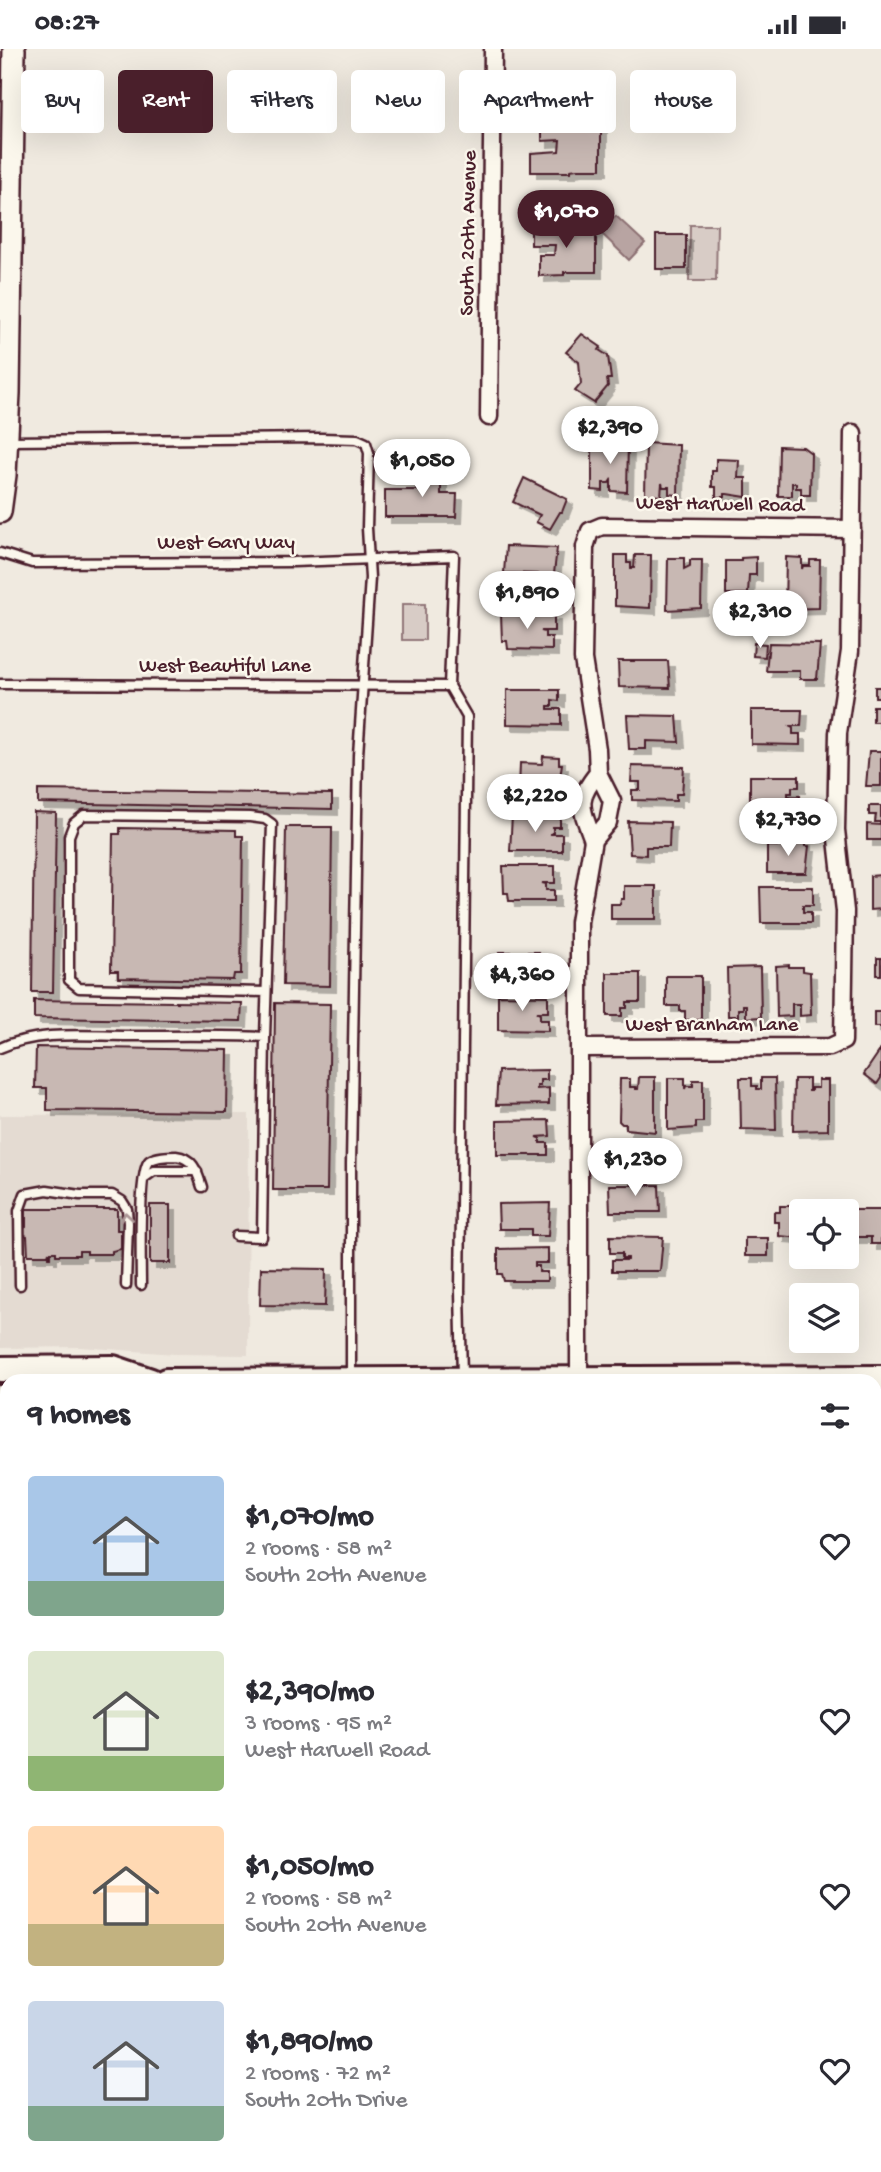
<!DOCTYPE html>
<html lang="en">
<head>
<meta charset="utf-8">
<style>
	body { margin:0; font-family:"Gochi Hand",sans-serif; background:#f2f2f3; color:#2b2b33; height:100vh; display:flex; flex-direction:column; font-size:26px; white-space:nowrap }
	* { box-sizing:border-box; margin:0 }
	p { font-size:23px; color:#7c7c81 }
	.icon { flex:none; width:38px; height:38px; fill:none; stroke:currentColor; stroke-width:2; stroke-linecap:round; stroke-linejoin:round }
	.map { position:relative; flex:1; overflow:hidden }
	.panel { position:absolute; left:0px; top:1325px; width:882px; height:800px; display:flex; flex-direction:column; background:#fff; border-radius:21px 21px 0 0; box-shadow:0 7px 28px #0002 }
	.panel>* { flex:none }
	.hud { position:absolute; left:21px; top:21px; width:840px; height:63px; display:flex; gap:14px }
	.fabs { position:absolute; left:789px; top:1150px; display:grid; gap:14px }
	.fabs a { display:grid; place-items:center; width:70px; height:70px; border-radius:7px; background:#fff; box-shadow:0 7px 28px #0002; font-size:35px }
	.price { position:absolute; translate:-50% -60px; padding:0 16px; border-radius:24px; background:#fff; color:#222; font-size:23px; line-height:46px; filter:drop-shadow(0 2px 4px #0008) }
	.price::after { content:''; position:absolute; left:50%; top:42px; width:21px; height:16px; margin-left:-10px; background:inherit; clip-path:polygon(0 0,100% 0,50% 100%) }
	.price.active { background:#4a1f2b; color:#fff }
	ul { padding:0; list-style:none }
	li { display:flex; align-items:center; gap:21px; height:175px; padding:0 28px }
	li span { display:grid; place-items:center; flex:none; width:196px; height:140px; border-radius:7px; color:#555 }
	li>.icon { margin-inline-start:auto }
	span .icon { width:84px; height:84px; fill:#fffc; stroke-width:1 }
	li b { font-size:30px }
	h2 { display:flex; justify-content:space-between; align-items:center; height:84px; padding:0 28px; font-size:30px }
	.tag { padding:0 24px; border-radius:7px; background:#fff; box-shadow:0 7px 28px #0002; font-size:24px; line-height:63px }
	.tag.active { background:#4a1f2b; color:#fff }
	.status { display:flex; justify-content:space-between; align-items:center; height:49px; padding:0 35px; background:#fff; direction:ltr }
	.status svg { height:19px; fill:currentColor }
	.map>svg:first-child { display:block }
</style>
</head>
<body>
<div class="status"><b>08:27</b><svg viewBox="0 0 49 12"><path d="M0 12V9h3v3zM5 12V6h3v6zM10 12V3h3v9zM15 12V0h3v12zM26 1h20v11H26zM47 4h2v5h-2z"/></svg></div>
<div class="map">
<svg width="881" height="2123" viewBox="0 0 881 2123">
	<defs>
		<filter id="shadow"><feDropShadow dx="6" dy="6" stdDeviation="0" flood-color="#0004"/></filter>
	</defs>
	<rect width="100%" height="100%" fill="#f0eae0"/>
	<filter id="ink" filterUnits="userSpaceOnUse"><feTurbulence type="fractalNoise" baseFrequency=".0143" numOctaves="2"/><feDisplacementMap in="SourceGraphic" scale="14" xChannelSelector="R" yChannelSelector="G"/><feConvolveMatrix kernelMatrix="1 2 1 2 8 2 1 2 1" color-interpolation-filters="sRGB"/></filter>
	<g filter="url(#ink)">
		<g fill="#e4dbd2">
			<path d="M249,1065L248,1306L174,1305L81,1298L0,1299V1066Z"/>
			<path d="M0,1362H7V2118H686V2119L459,2123H0Z"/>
		</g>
		<g fill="#d8ccc6" stroke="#917678" stroke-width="2">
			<path d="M690,176H717L716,232H689Z"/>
			<rect x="402" y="555" width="23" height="36"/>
		</g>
		<path fill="#b8a4a2" stroke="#8c6f72" stroke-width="2" d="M616,167L645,194L629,211L600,183Z"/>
		<g fill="#c8b8b3" stroke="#4a1f2b" stroke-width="2" filter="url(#shadow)">
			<path d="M601,75V120H577L570,121V123H531V104L559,102L560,91L542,92V76Z"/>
			<path d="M555,176V179H596V223H564V226L539,227V206H554L555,196H531V177Z"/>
			<rect x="656" y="186" width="30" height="34"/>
			<path d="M582,285L601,298L599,301L608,307L611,330H607L608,337L594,354L575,342L581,335L579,313L566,303Z"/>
			<path d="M600,392H628L627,443L611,442V431L609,434H603V442L592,441V399L600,397Z"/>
			<path d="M646,394L679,396L678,446L669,445V438H663L662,434L661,447L645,446Z"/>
			<path d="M779,397L803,398L811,404L810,446H801V439H796V434H792V447H778Z"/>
			<path d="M716,410L739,411L738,429H746V448L727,445H725V448H716V438H712V422H716Z"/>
			<path d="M422,417H441V445H457L456,468H385V441H422Z"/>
			<path d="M524,429L567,450L562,463H560L550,480L536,473L540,466L513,453Z"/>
			<path d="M506,497L557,499L553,533L537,532L538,525L504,524Z"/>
			<path d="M615,506H627V514H631V519H634L635,506H651L650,559L615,557Z"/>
			<path d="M756,508V526H749L748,545H726V512H741V509Z"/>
			<path d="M786,508L802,509V520L803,517H810V511H820L819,559L785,560Z"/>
			<path d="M668,509H684V520L690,517V511H702L701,559L667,561Z"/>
			<path d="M501,565L554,566V582H541L545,583V588H552V601L508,600L507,592H502Z"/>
			<path d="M754,594L766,595L765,608L753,607Z"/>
			<path d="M769,594L820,595L817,630H800V622H766Z"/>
			<path d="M618,612H668L670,639L619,638Z"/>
			<rect x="875" y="638" width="6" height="10"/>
			<path d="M507,641H559V652L552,651V657H548V660H561V676L507,675Z"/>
			<rect x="873" y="657" width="8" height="16"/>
			<path d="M751,661H802L801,677H789L793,679V685H800V696L751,695Z"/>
			<path d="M627,666L677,667L679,693L646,692V700H629Z"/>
			<path d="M869,702H881V737H866Z"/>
			<path d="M543,707L559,708V715H562L558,742L519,741L520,714L542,715Z"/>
			<path d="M632,717L684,718L682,745H676V752L632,751V741H640V733H631Z"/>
			<path d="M750,727H799V738H792V744H788V747H800V762H750Z"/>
			<path d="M38,741L332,745V760L38,754Z"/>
			<path d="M869,757H881V791H867V775L880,776V773H875L876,766H869Z"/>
			<path d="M34,763L56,764L53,943H32Z"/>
			<path d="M512,767L560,768V778H553V784L550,785H562V802H510Z"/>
			<path d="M628,772L670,773L669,798H646V806L630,805Z"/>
			<path d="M286,778H332L330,937L283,936Z"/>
			<path d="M120,779L236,781V787H243L241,925H234L233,931L118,929V922H111L113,785H120Z"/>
			<path d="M791,791H806V797H809L806,824H767V797H791Z"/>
			<path d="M503,817H555V834H542L546,835V841H554V852H509L508,844H504Z"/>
			<path d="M881,826V860L870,861V827Z"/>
			<path d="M624,837H656V870H611V855H620L621,850H624Z"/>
			<path d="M760,838H813V856H803V863H811V874H761Z"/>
			<path d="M499,903H539V909H548L547,930H499Z"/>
			<rect x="877" y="909" width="4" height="17"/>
			<path d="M789,916V918H803V922L810,923L811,966L800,967V955H792V967L777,968L776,917Z"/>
			<path d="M760,918L761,968L746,969V956H743V960H738V967H728L727,919Z"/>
			<path d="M607,924H640V953H627V959H622V967H607Z"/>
			<path d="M666,927H701V971H685V962H680V957H666Z"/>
			<path d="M498,946L548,947V963H536L540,965V971H548V982L498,981Z"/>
			<path d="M34,951L242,954L241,972L34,969Z"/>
			<path d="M275,954L330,955L327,1141H273Z"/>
			<rect x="874" y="963" width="7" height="15"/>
			<path d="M36,998L228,1001L227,1063L47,1061V1039H35Z"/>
			<path d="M881,1000V1029L877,1035L864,1025Z"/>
			<path d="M547,1021V1031H540V1037H537V1040L549,1039V1055L496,1056L498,1022Z"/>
			<path d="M639,1028H655V1083L626,1080V1075H622L619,1072L620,1030H630V1038H636V1040H638Z"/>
			<path d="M668,1029H685V1040L686,1037H693V1031H703V1073H696V1079L668,1081Z"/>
			<path d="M740,1029H752V1037H757V1040H761V1029H775L776,1081L741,1080Z"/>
			<path d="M794,1030H809V1042H811V1039H818V1031H828V1081L793,1082Z"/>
			<path d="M549,1071L550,1087L536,1088L540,1089V1094H548V1106H497V1072Z"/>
			<path d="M609,1136H659L660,1163H610Z"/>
			<path d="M550,1154L548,1187H531V1180H499L498,1155Z"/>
			<rect x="150" y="1156" width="20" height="58"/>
			<path d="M780,1157H812V1162H802V1189L779,1187V1173H774V1163H780Z"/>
			<path d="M26,1160H117V1181H121V1200L112,1202V1205H87V1202H79V1206H56V1203H51V1208H49V1203L48,1206H28L27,1187L21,1184V1180L26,1178Z"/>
			<path d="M852,1161H881V1195H871V1188H852Z"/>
			<path d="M610,1187L663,1188L660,1222H612V1211H628V1209H622V1204H610Z"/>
			<rect x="745" y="1189" width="23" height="18"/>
			<path d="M548,1199V1214H535V1217H539V1223H547V1232H504L502,1225H498V1200Z"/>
			<path d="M261,1219L326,1220L325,1257L260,1256Z"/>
			<path d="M0,1930H7V2118L298,2119L242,2121L169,2120V2123H0Z"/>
		</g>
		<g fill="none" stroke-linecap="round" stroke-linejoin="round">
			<defs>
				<g id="lane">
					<path d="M10,392L321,389L357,390L366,394L369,404L367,479L370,529L358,706L351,1115V1329"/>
					<path d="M0,504L32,514L293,513L454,507L449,637L467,668L460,1242L462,1328"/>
					<path d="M0,635L449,637"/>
					<path d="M265,988L272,775L265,770L250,768L84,766L74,774L69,787V931L79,939L266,943"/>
					<path d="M0,999C38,981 88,987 129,987C174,987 220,986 265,988L262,1188L236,1187"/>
					<path d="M144,1129L154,1122H197"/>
					<path d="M20,1236L19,1162L25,1145L47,1141L80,1146H112L122,1152L127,1160L128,1174L126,1236"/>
					<path d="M141,1236C141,1216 138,1121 149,1112C156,1107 168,1107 176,1107C194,1109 197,1123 202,1138"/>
					<path d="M0,1621L7,1619"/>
					<path d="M0,1885L7,1884"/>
					<path d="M768,2118V2123"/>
				</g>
				<g id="street">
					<path d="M489,368L493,0"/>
					<path d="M593,791C582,760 574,753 598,724"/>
					<path d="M580,999L830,998L843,992L845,862L836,781L838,684L850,602L853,384"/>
					<path d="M579,1330V873L593,791L608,773L612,752L598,724L597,700L583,610L585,498L590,482L602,477L852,480"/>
				</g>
				<path id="secondary" d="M0,463L5,426L9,344L14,0"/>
				<g id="primary">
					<path d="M0,1320L113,1319L151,1332"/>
					<path d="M166,1332L881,1329"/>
					<path d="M0,1349H7"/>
				</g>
			</defs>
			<use href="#lane" stroke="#4a1f2b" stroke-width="13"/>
			<use href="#street" stroke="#4a1f2b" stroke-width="21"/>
			<use href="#secondary" stroke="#4a1f2b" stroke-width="26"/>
			<use href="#primary" stroke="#4a1f2b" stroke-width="30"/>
			<use href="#lane" stroke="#fbf7ec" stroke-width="8"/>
			<use href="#street" stroke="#fbf7ec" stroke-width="16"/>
			<use href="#secondary" stroke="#fbf7ec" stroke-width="21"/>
			<use href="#primary" stroke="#fbf7ec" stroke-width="24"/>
		</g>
		<defs><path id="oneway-chevron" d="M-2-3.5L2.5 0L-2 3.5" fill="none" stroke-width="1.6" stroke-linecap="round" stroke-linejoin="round" transform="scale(1.75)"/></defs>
		<use stroke="#ab9695" href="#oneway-chevron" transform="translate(126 1168) rotate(-98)"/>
	</g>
	<g text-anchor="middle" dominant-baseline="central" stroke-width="5" stroke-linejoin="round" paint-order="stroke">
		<g font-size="21" fill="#4a1f2b" stroke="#fbf7ec">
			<text transform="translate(470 184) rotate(-89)">South 20th Avenue</text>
			<text transform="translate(720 457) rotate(1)">West Harwell Road</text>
			<text x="226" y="495">West Gary Way</text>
			<text x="225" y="618">West Beautiful Lane</text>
			<text x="712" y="977">West Branham Lane</text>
		</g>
	</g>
</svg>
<div class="fabs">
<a><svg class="icon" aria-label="locate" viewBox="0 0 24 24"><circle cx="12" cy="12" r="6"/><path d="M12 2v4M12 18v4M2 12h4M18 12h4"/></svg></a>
<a><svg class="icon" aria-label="layers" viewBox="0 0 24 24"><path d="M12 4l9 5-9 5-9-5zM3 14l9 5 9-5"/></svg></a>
</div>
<b class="price active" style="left:566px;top:201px">$1,070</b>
<b class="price" style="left:610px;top:417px">$2,390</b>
<b class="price" style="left:422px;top:450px">$1,050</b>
<b class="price" style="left:527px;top:582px">$1,890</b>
<b class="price" style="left:760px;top:601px">$2,310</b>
<b class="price" style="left:535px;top:785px">$2,220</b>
<b class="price" style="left:788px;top:809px">$2,730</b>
<b class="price" style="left:522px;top:964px">$4,360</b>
<b class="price" style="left:635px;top:1149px">$1,230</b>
<div class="hud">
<a class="tag">Buy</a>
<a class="tag active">Rent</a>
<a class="tag">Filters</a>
<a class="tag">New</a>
<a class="tag">Apartment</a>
<a class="tag">House</a>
</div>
<section class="panel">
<h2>9 homes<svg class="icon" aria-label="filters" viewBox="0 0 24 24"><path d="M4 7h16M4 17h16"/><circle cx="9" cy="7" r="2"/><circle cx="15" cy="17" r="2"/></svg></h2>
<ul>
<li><span style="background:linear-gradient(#a9c7e8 75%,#7fa58c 0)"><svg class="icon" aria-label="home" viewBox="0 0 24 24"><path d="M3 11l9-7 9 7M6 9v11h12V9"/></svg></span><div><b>$1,070/mo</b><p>2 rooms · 58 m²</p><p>South 20th Avenue</p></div><svg class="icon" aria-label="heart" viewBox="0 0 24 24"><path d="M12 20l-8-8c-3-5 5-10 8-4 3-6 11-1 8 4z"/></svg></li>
<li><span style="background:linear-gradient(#dfe7d0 75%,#8fb573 0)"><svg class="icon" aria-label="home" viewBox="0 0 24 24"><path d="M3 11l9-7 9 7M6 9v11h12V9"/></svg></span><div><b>$2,390/mo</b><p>3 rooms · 95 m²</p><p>West Harwell Road</p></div><svg class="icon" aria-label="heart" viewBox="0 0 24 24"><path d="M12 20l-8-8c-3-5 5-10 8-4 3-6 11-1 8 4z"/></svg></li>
<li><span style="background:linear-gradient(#ffd9b3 70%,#c2b280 0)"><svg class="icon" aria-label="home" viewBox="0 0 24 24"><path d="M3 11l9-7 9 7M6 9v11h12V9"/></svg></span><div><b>$1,050/mo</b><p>2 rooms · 58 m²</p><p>South 20th Avenue</p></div><svg class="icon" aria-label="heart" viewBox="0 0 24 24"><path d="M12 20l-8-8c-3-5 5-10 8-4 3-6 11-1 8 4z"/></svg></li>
<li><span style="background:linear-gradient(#c9d6e8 75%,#7fa58c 0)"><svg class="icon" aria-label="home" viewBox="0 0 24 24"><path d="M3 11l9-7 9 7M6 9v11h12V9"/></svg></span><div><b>$1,890/mo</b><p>2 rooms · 72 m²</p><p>South 20th Drive</p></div><svg class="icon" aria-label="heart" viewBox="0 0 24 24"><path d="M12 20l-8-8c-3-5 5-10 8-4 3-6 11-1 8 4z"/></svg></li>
</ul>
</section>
</div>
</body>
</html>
